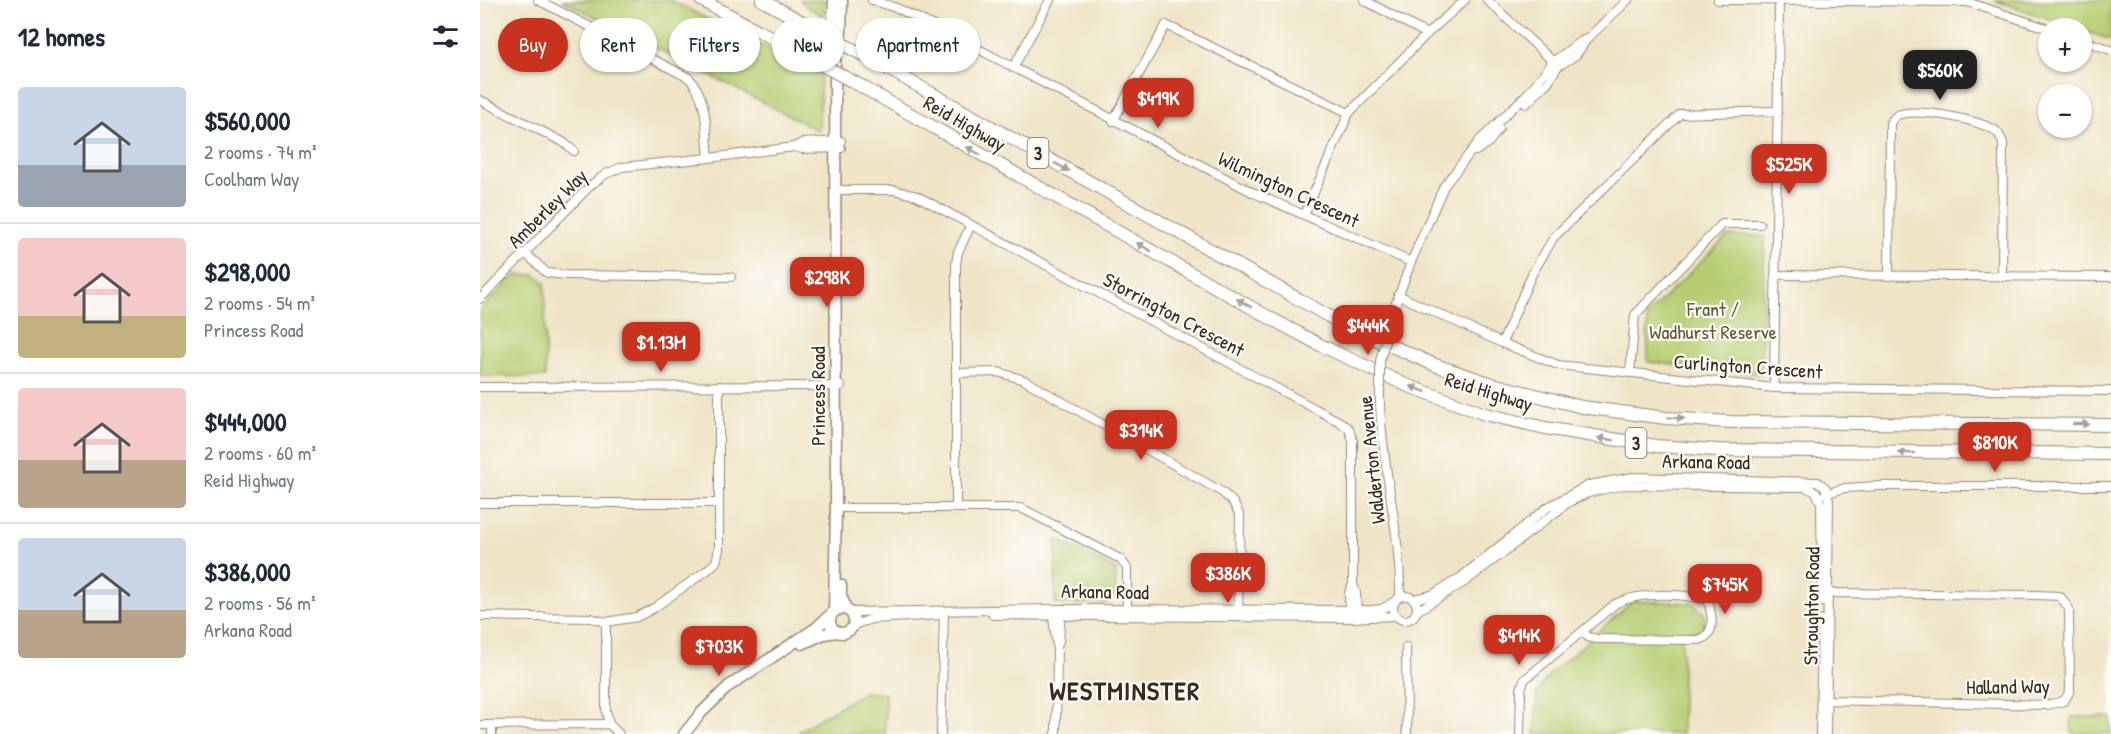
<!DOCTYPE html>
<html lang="en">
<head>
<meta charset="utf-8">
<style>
	body { margin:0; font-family:"Patrick Hand",sans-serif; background:#f2f2f3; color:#1f2937; height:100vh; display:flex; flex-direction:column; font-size:22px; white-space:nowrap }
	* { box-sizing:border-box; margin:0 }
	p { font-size:20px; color:#747a83 }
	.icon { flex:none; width:33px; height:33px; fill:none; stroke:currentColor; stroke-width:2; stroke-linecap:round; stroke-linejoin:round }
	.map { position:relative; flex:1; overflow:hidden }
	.panel { display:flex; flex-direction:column; background:#fff; width:480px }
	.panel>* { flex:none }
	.guide { position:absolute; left:18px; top:18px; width:570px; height:54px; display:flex; gap:12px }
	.buttons { position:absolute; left:1558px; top:18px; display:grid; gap:12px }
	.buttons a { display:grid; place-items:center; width:54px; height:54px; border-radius:50%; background:#fff; box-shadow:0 2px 4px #0004; font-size:30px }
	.price { position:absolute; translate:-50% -51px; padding:0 14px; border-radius:12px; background:#c8321e; color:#fff; font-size:20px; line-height:39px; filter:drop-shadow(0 2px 3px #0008) }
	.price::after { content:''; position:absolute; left:50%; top:36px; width:18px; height:14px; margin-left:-9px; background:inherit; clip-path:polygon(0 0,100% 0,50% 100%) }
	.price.selected { background:#222; color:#fff }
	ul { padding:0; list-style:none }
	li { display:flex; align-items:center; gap:18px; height:150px; padding:0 18px }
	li+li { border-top:2px solid #e0e1e3 }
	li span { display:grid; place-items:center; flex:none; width:168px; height:120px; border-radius:6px; color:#555 }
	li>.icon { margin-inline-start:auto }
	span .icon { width:72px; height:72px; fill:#fffc; stroke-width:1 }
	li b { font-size:26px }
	h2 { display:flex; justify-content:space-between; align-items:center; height:72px; padding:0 18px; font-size:26px }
	.tag { padding:0 21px; border-radius:27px; background:#fff; box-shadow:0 2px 4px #0004; font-size:21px; line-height:54px }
	.tag.selected { background:#c8321e; color:#fff }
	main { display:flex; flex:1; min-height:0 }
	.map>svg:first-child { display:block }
</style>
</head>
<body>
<main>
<section class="panel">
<h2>12 homes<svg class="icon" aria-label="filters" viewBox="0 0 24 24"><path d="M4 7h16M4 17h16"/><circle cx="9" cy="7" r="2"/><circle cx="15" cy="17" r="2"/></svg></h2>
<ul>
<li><span style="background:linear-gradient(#c9d6e8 65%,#9aa5b1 0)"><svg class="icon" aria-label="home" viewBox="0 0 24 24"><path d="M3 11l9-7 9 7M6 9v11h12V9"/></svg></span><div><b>$560,000</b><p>2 rooms · 74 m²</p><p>Coolham Way</p></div></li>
<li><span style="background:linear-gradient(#f6c9c9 65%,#c2b280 0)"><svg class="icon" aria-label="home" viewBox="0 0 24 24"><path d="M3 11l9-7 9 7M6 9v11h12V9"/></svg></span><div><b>$298,000</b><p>2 rooms · 54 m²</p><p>Princess Road</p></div></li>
<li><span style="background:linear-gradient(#f6c9c9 60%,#b9a48a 0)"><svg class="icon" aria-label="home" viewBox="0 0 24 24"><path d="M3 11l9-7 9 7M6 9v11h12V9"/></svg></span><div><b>$444,000</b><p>2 rooms · 60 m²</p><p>Reid Highway</p></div></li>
<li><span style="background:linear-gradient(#c9d6e8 60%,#b9a48a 0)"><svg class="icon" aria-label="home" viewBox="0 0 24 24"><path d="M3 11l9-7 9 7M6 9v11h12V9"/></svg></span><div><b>$386,000</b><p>2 rooms · 56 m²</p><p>Arkana Road</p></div></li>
</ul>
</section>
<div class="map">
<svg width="1631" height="734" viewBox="0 0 1631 734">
	<rect width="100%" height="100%" fill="#fdfcf7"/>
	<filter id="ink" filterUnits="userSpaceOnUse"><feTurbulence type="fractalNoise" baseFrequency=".0167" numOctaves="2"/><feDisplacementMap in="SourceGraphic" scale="12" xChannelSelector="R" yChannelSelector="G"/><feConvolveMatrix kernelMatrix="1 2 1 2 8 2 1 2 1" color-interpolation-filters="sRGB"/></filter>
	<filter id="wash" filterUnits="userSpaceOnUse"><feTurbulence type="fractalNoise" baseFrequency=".008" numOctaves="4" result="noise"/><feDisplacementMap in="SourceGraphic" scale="24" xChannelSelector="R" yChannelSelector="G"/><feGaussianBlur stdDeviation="1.35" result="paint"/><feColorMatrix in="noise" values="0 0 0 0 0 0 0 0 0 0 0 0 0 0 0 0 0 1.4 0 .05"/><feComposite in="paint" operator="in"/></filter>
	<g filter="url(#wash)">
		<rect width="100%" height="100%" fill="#efe4c6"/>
		<g fill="#b6cd71" stroke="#787c48" stroke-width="1.5">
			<path d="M82,0H190L341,75L339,131Z"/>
			<path d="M320,0H345L343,16L327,7Z"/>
			<path d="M1514,0H1631V40Z"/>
			<path d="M1247,236H1285L1281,374L1168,362L1167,315Z"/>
			<path d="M36,275H56L65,283V377L0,376V310Z"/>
			<path d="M576,539L636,570L635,595L627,603L575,604Z"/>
			<path d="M1153,601L1212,603L1224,613V627L1218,632L1202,633V734H1055L1057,692L1069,675Z"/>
			<path d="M384,692L405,694V734H319V731Z"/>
			<path d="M1591,717H1631V734H1592Z"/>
		</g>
	</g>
	<g filter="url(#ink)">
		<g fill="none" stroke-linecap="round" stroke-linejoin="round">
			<defs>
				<g id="minor">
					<path d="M58,0L209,78C228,97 226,131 229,158"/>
					<path d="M392,0L419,9L462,30L774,193L931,262"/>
					<path d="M884,0L947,34"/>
					<path d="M1007,0L1077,65"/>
					<path d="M1238,0L1487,2L1569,29"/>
					<path d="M1602,40L1631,50"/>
					<path d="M533,68L570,0"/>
					<path d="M0,100L83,142L94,151"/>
					<path d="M1046,104L1068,82L1078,66L1096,55L1108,38L1148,0"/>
					<path d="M633,121L686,25L869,113"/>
					<path d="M314,147L322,149L361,148"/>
					<path d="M996,151L1009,142L1019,129"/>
					<path d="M355,190H414L437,196L860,422L869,429L873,441V584L876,593L877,618"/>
					<path d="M824,215L869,113L947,34L985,0"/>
					<path d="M45,253L67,273L86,275L251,277"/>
					<path d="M1295,275L1631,277"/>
					<path d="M1409,276L1410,123C1412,121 1414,117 1416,116C1432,106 1501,120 1516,131C1520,135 1521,138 1523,143L1522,277"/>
					<path d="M918,295L1022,343L1078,365L1294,388L1631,391"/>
					<path d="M0,299L111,185L126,174L142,167L229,158L314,147L322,143L361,141"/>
					<path d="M912,314L931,262L964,186L1001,139L1049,92L1073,62L1098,43L1108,38"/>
					<path d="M1022,343L1052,274L1074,237L1200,114L1296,111"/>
					<path d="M477,373L518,372L544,380L742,492L753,502L760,516L758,615"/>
					<path d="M1150,373L1155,315L1242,224H1280"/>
					<path d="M0,387L361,386"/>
					<path d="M1294,388L1299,1"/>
					<path d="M900,404C902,469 921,532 920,596"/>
					<path d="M1345,494L1365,488L1400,486H1631"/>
					<path d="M0,503H239"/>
					<path d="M356,508H541L640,559L647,568V614"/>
					<path d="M476,508V264L478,252L491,225"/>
					<path d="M1342,593L1557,595L1580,596L1589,609L1590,691L1584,701L1567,705L1344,700"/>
					<circle cx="925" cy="608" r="12"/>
					<path d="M934,599L952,595L980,578L1068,507L1109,485L1153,477L1338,482L1346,488L1349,501L1346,734"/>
					<path d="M572,611L577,646"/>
					<path d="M937,611L986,581L1089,502L1108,493L1143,485L1325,487L1336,492L1341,503L1342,602"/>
					<path d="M370,612L572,609L891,610L902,609L915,601"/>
					<path d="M869,613V593L873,584"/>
					<path d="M513,615L869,618L915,616"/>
					<path d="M0,616L111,618L126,622L157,617L174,608L226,571L236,562L239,549V386"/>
					<path d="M126,622V710L129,724"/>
					<path d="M373,625L392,619L464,615"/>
					<path d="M926,647L927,734"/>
					<path d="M0,725L129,724L139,734"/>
					<path d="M12,734V725"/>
					<path d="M461,734L464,611"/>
					<path d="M576,734L577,646L579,641L581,612"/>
					<path d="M1040,734L1041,690L1044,680L1135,604C1160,591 1202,594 1228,600C1232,616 1237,634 1219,640L1117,639L1108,637L1103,631"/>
					<path d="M1340,734L1342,620"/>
				</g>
				<g id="major">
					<path d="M361,33L362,0"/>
					<path d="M361,585V595L366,609"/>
					<circle cx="362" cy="621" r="12"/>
					<path d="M354,612L356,508L355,52L353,14L354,0"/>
					<path d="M322,644L344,634L357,632"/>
					<path d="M204,734L221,713L249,686L336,628L351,614"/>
				</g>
				<g id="highway">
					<path d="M221,0L333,60"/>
					<path d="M282,0L335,29"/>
					<path d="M385,56L868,327L955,365L1009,383L1102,407L1186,418L1251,422L1631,425"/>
					<path d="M379,85L790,318L840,345L926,385L1005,414L1065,428L1176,446L1238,450L1631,454"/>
				</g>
			</defs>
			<use href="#minor" stroke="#958772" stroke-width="10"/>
			<use href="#major" stroke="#958772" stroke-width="13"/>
			<use href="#highway" stroke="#958772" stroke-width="14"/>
			<use href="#minor" stroke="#fff" stroke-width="8"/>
			<use href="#major" stroke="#fff" stroke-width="10"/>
			<use href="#highway" stroke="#fff" stroke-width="12"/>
			<defs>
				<path id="minor-bridge" d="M900,404V361L912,314"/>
				<g id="highway-bridge">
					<path d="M335,29L385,56"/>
					<path d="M333,60L379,85"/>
				</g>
			</defs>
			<use href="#minor-bridge" stroke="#958772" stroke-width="10" stroke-linecap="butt"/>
			<use href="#highway-bridge" stroke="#958772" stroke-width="14" stroke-linecap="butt"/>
			<use href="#minor-bridge" stroke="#fff" stroke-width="8"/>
			<use href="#highway-bridge" stroke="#fff" stroke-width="12"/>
		</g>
		<defs><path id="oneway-solid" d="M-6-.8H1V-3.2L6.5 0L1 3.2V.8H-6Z" transform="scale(1.5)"/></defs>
		<g fill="#a79f9a">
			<use href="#oneway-solid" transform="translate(494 151) rotate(-150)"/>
			<use href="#oneway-solid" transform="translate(582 167) rotate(29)"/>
			<use href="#oneway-solid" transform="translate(664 247) rotate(-150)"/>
			<use href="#oneway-solid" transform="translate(764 303) rotate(-150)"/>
			<use href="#oneway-solid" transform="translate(938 389) rotate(-159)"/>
			<use href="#oneway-solid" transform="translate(1196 418) rotate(4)"/>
			<use href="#oneway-solid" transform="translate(1601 424)"/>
			<use href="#oneway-solid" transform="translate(1126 439) rotate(-171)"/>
			<use href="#oneway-solid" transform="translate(1426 453) rotate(-179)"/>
		</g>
	</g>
	<g text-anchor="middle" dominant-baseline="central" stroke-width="4.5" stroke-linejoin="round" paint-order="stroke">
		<g fill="#fdfcf7" stroke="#75695f" stroke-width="1.5">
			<rect x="547.5" y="138" width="21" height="30" rx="4.5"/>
			<rect x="1145.5" y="428" width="21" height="30" rx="4.5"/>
		</g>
		<g font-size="18" font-weight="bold" fill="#3b2a1e">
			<text x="558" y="153">3</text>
			<text x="1156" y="443">3</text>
		</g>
		<g font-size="20" fill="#3b2a1e" stroke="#fdfcf7">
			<text transform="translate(485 123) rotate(30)">Reid Highway</text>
			<text transform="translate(809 189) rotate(25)">Wilmington Crescent</text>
			<text transform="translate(67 208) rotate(-45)">Amberley Way</text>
			<text transform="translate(694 314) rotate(28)">Storrington Crescent</text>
			<text transform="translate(1268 366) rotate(4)">Curlington Crescent</text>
			<text transform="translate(1009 391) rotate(17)">Reid Highway</text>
			<text transform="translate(337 396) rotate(-90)">Princess Road</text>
			<text transform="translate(891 460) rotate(-96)">Walderton Avenue</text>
			<text transform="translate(1226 461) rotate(1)">Arkana Road</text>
			<text transform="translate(625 591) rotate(1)">Arkana Road</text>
			<text transform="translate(1331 606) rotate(-89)">Stroughton Road</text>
			<text transform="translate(1528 686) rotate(-1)">Halland Way</text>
		</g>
		<g font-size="20" fill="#605b37" stroke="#fdfcf7">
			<text x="1233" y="308">Frant /<tspan x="1233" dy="23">Wadhurst Reserve</tspan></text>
		</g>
		<g font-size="26" font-weight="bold" letter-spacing="1.5" fill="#3b2a1e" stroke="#fdfcf7">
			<text x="645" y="690">WESTMINSTER</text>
		</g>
	</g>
</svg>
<div class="buttons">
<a>+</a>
<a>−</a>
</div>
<b class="price selected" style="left:1460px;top:101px">$560K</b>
<b class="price" style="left:678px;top:129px">$419K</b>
<b class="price" style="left:1309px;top:195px">$525K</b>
<b class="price" style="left:347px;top:308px">$298K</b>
<b class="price" style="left:888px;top:356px">$444K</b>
<b class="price" style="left:181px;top:373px">$1.13M</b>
<b class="price" style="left:661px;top:461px">$314K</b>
<b class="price" style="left:1515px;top:473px">$810K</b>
<b class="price" style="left:748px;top:604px">$386K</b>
<b class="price" style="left:1245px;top:615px">$745K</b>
<b class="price" style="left:1039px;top:666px">$414K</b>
<b class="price" style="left:239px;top:677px">$703K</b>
<div class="guide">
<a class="tag selected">Buy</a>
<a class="tag">Rent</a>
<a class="tag">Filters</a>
<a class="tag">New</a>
<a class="tag">Apartment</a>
</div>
</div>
</main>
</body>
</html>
